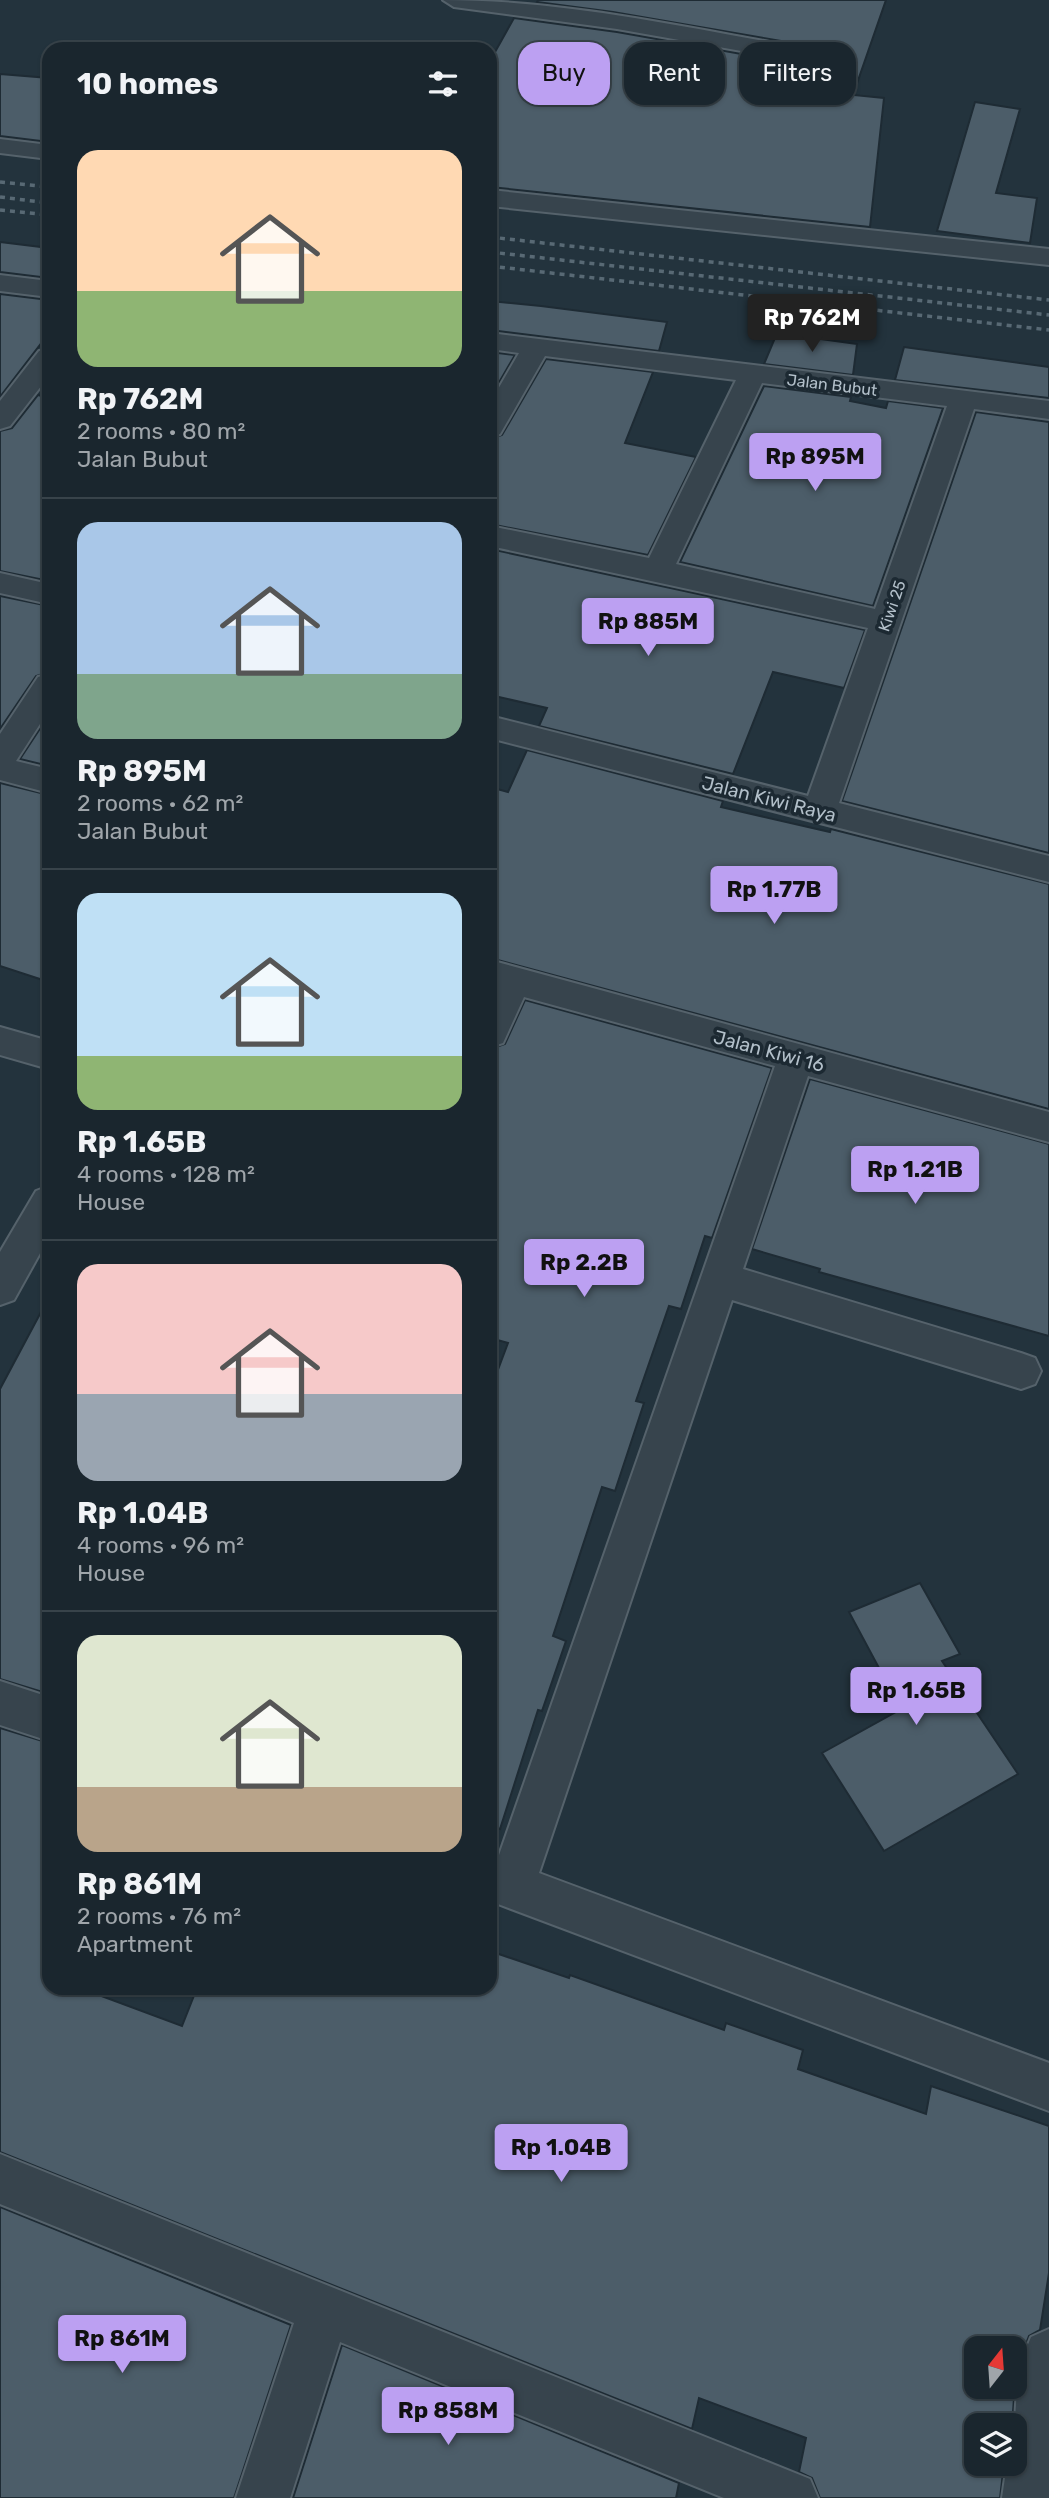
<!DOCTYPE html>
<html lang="en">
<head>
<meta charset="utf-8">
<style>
	body { margin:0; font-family:Rubik,sans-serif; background:#232e36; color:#f1f3f6; height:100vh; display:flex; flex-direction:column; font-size:26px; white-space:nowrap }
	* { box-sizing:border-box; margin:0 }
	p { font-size:23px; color:#9fa5aa }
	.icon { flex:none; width:38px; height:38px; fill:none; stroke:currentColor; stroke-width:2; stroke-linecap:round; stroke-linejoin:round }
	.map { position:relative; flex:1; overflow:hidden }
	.details { position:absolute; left:42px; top:42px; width:455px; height:1953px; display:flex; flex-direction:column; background:#1a262e; border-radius:21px; box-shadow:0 2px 5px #0004,0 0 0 2px #38434a }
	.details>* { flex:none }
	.hud { position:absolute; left:518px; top:42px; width:425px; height:63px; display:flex; gap:14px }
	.needle { width:46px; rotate:17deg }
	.controls { position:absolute; left:964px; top:2336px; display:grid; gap:14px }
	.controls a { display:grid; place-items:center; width:63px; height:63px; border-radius:14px; background:#1a262e; box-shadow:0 2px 5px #0004,0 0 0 2px #38434a; font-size:35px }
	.price { position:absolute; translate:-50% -60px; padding:0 16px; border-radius:7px; background:#bca0f2; color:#111; font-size:23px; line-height:46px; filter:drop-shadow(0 2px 4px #0008) }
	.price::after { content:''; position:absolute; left:50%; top:42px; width:21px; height:16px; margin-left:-10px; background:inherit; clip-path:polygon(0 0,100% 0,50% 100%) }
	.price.current { background:#222; color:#fff }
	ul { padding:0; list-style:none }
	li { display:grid; align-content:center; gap:14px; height:371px; padding:0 35px }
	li+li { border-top:2px solid #38434a }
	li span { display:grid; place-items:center; height:217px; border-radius:21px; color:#555 }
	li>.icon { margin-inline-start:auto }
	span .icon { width:126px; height:126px; fill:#fffc; stroke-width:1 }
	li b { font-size:30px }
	h2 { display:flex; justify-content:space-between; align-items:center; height:84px; padding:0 35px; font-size:30px }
	.chip { padding:0 24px; border-radius:21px; background:#1a262e; box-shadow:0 2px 5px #0004,0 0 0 2px #38434a; font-size:24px; line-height:63px }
	.chip.current { background:#bca0f2; color:#111 }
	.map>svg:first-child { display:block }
</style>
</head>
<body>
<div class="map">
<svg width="1049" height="2498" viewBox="0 0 1049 2498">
	<rect width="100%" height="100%" fill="#23333d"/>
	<g fill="#4c5d69" stroke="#1e2b34" stroke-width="2" fill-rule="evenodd">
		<path d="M538,0H886L853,95L884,98L870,227L490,187V61L514,18L617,32L781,61L790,59L796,51L791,44L781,41L613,12L537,2Z"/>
		<path d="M0,74L49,78V142L0,136Z"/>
		<path d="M975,102L1020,109L996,193L1037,198L1030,243L937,231Z"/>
		<path d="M0,242L49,248V278L0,272Z"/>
		<path d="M0,294L49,300V333L0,397Z"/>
		<path d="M490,301L541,306L667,322L659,351L490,330Z"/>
		<path d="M777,333L857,344L853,375L764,364Z"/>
		<path d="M904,347L1049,367V398L895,380Z"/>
		<path d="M490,352L515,355L490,398Z"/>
		<path d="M546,359L653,372L625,443L696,457L648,555L490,524V439L502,435Z"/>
		<path d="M764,386L851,397L850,401L886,408L888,401L943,408L873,606L680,562Z"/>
		<path d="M38,395L49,398V581L0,571V431L12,428Z"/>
		<path d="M976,412L1049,422V853L842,801Z"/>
		<path d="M490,549L865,630L844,688L773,672L733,774L539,726L547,708L490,695Z"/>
		<path d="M0,596L49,606V672L36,676L0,729Z"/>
		<path d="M49,715V766L20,759Z"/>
		<path d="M527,750L723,801L721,807L830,832L831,829L1049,884V1109L490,958V787L508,792Z"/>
		<path d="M0,783L49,795V982L0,966Z"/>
		<path d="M525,1000L772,1068L712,1238L705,1236L681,1309L669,1306L636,1401L644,1403L615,1491L602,1487L553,1636L566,1641L542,1711L538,1710L500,1829L490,1827V1391L508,1343L490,1338V1049L505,1044Z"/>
		<path d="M810,1079L1049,1144V1336L819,1272L820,1269L752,1249Z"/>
		<path d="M49,1297V1694L0,1679V1389Z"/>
		<path d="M920,1583L960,1654L942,1661L1018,1774L884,1851L822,1753L901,1709L849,1612Z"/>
		<path d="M0,1728L49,1743V1988H80L182,2026L197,1988H490V1951L569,1978L570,1975L724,2030L726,2023L803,2050L798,2069L926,2114L931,2086L1049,2126V2273L1040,2330L1029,2336L1023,2352L1015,2384L1012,2426H976V2464H1004L1000,2498H820L812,2478L799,2472L806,2438L699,2398L692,2429L0,2152ZM976,2348H1015V2387H976Z"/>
		<path d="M0,2207L291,2325L234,2498H0Z"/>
		<path d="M342,2345L679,2483L676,2498H293Z"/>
	</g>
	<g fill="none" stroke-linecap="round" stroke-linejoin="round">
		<defs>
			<g id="minor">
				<path d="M443,0C557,0 669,24 781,44L789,46L793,51L789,56L781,58L617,29L454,7Z"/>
				<path d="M0,139L49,145V159L0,153Z"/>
				<path d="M490,190L1049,249V265L490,206Z"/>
				<path d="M0,275L49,281V297L0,291Z"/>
				<path d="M490,333L1049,401V419L974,409L839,803L1049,856V882L490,738V716L808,796L868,628L490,546V526L649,558L736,380L545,356L500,434L490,437V403L519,353L490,349ZM762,383L947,406L875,609L676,564Z"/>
				<path d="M49,349V376L10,426L0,429V401L39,351Z"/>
				<path d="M0,573L49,584V604L0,593Z"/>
				<path d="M49,674V710L16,761L49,769V793L0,780V734L38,677Z"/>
				<path d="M490,960L1049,1112V1142L808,1076L743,1269L1021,1353L1035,1358L1041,1371L1035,1384L1021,1389L732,1300L539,1873L1049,2063V2111L490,1901V1855L498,1858L775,1066L524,997L503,1043L490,1047V995L493,989L490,988Z"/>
				<path d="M0,1027L49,1041V1069L0,1055Z"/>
				<path d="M49,1186V1237L14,1300L0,1305V1252L36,1191Z"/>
				<path d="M0,1681L49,1697V1741L0,1725Z"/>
				<path d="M0,2154L810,2479L818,2498H724L340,2342L290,2498H236L294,2323L0,2204Z"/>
				<path d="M1049,2329V2498H1002L1007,2464H1015C1015,2421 1013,2379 1031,2337Z"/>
			</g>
		</defs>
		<use href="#minor" stroke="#55626b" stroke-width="4"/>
		<use href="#minor" fill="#37444d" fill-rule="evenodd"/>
		<g stroke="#586974" stroke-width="3.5" stroke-dasharray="5 5" stroke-linecap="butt">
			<path d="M0,182L49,187"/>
			<path d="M0,197L49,203"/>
			<path d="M0,210L49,215"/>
			<path d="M490,237L1049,300"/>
			<path d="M490,252L1049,315"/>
			<path d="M490,266L1049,330"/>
		</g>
	</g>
	<g text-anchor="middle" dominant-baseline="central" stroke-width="7" stroke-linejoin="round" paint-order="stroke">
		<g font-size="16" fill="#b2bfc9" stroke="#1c2932">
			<text transform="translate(832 385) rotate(7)">Jalan Bubut</text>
			<text transform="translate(892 606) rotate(-71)">Kiwi 25</text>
		</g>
		<g font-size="19" fill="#b2bfc9" stroke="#1c2932">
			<text transform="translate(769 799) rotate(14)">Jalan Kiwi Raya</text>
			<text transform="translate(769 1051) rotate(15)">Jalan Kiwi 16</text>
		</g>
	</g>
</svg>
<div class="controls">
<a><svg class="needle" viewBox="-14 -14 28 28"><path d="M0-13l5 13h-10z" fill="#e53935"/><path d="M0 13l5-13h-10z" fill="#9fa5aa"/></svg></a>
<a><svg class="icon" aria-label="layers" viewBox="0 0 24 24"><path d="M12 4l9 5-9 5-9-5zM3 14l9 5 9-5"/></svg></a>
</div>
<b class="price current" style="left:812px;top:354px">Rp 762M</b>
<b class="price" style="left:815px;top:493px">Rp 895M</b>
<b class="price" style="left:648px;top:658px">Rp 885M</b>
<b class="price" style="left:774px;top:926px">Rp 1.77B</b>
<b class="price" style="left:915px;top:1206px">Rp 1.21B</b>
<b class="price" style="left:584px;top:1299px">Rp 2.2B</b>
<b class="price" style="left:916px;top:1727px">Rp 1.65B</b>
<b class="price" style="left:561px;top:2184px">Rp 1.04B</b>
<b class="price" style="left:122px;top:2375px">Rp 861M</b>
<b class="price" style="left:448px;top:2447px">Rp 858M</b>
<div class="hud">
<a class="chip current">Buy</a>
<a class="chip">Rent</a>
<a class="chip">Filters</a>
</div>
<section class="details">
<h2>10 homes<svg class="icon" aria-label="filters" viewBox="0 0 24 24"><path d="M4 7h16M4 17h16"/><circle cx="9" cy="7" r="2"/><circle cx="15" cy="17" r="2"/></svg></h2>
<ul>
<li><span style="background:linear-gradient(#ffd9b3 65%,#8fb573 0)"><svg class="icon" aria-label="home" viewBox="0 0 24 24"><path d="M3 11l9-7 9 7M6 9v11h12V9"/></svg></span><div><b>Rp 762M</b><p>2 rooms · 80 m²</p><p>Jalan Bubut</p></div></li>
<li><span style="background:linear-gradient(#a9c7e8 70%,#7fa58c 0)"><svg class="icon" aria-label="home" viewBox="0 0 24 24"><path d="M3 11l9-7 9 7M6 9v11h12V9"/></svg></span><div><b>Rp 895M</b><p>2 rooms · 62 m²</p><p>Jalan Bubut</p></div></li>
<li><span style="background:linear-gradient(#bfe0f5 75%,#8fb573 0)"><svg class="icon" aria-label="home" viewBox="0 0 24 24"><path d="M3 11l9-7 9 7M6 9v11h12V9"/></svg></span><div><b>Rp 1.65B</b><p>4 rooms · 128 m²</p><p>House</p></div></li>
<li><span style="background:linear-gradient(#f6c9c9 60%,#9aa5b1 0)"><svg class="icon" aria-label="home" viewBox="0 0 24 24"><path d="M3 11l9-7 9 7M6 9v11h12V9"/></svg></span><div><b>Rp 1.04B</b><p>4 rooms · 96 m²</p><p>House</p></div></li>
<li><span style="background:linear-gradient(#dfe7d0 70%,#b9a48a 0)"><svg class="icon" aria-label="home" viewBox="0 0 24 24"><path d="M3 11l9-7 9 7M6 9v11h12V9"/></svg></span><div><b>Rp 861M</b><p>2 rooms · 76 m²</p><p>Apartment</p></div></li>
</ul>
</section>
</div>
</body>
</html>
